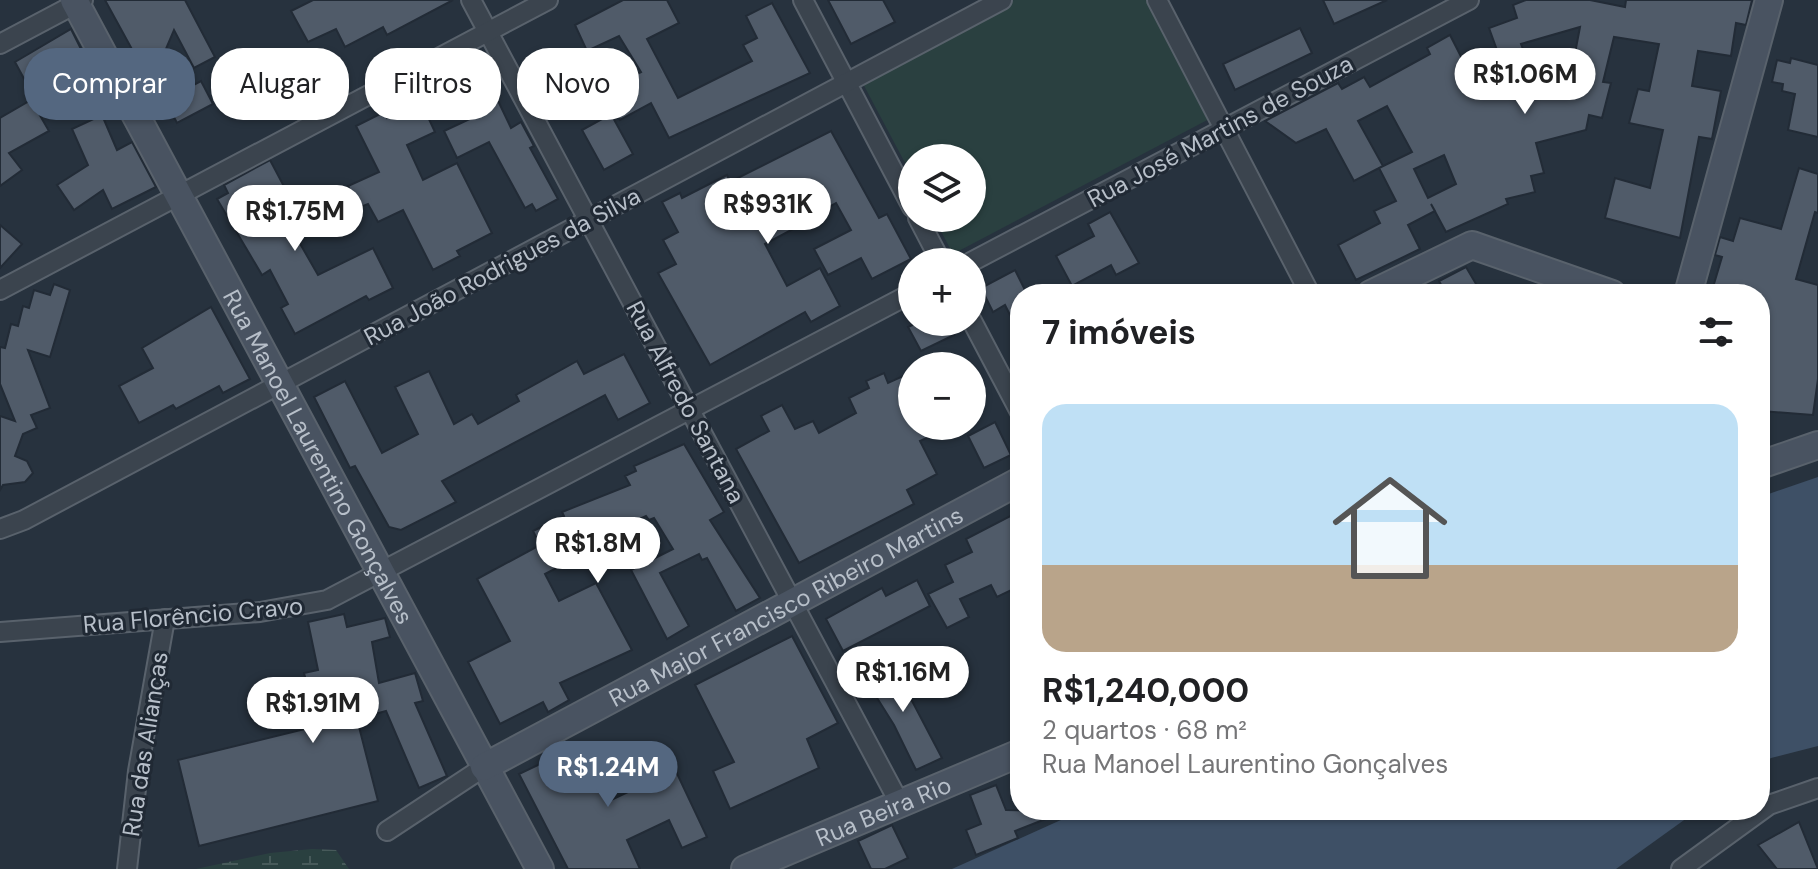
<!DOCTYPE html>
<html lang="pt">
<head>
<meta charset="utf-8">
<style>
	body { margin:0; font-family:"DM Sans",sans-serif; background:#f2f2f2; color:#202124; height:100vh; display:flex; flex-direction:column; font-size:30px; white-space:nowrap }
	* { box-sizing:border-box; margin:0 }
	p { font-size:26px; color:#757577 }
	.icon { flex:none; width:44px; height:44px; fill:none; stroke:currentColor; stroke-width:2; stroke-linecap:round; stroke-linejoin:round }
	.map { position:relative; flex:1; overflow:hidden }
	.sheet { position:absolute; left:1010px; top:284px; width:760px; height:536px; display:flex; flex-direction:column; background:#fff; border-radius:32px; box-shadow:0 2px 6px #0004 }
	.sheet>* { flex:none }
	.guide { position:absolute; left:24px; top:48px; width:760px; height:72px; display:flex; gap:16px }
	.controls { position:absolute; left:898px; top:144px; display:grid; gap:16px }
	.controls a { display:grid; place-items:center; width:88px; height:88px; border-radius:50%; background:#fff; box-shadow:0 2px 6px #0004; font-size:40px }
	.price { position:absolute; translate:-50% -68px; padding:0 18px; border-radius:28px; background:#fff; color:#222; font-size:26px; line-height:52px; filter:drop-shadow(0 2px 4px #0008) }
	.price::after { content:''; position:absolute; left:50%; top:48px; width:24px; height:18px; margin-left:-12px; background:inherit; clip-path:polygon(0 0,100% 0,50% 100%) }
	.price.on { background:#546780; color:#fff }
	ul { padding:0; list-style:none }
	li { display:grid; align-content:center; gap:16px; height:424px; padding:0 32px }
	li+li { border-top:2px solid #e0e0e0 }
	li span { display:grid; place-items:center; height:248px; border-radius:24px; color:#555 }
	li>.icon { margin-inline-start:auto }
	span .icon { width:144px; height:144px; fill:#fffc; stroke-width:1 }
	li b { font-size:34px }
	h2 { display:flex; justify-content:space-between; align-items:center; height:96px; padding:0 32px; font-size:34px }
	.chip { padding:0 28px; border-radius:32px; background:#fff; box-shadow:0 2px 6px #0004; font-size:28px; line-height:72px }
	.chip.on { background:#546780; color:#fff }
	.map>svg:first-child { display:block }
</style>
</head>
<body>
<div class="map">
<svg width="1818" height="869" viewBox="0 0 1818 869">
	<defs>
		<pattern id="wetland-marsh" width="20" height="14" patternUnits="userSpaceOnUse" patternTransform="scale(2)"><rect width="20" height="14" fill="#2a4040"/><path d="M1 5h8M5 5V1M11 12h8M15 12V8" fill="none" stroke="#475a5a"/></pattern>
	</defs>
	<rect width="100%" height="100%" fill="#27323e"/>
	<path fill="#2a4040" d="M1014,0H1152L1213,117L953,254L934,218H972V158H912V176L861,80Z"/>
	<path fill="url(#wetland-marsh)" d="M312,849L336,850L349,869H196L270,853Z"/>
	<g fill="#3e5066">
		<path d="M1818,477V746L1771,758L1760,765V497Z"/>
		<path d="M1083,810H1698L1616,869H952Z"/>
	</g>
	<g fill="#505b69" stroke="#222b36" stroke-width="2" fill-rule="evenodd">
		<path d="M105,0H185L215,57L194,68L174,30L151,84Z"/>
		<path d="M313,0H453L387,35L383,27L345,47L336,29L308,42L291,11Z"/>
		<path d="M623,0H667L679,23L647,39L678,98L752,61L743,45L757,38L746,16L772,3L810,73L669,138L651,103L620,120L604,91L641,72L619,36L587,51L575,25Z"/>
		<path d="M828,0H883L895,22L851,44Z"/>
		<path d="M1323,0H1387L1334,24Z"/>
		<path d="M1526,0H1590L1625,7L1626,0H1752L1746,25L1736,23L1731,56L1698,51L1692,86L1721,91L1712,139L1699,137L1680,238L1605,218L1615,178L1650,188L1663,130L1629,123L1638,89L1649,91L1659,44L1614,37L1603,82L1611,83L1602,118L1589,115L1586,130L1536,143L1544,173L1531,176L1535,192L1506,199L1508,204L1446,232L1431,204L1435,211L1408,225L1420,249L1356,280L1338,245L1380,223L1374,211L1396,201L1379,168L1412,152L1387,106L1358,121L1383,166L1354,181L1326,129L1296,143L1265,121L1338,83L1342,89L1364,77L1370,87L1430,54L1427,48L1450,35L1475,84L1506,75L1489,28L1517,18L1513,5ZM1580,27L1572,69L1533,75L1521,44ZM1444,155L1456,184L1428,198L1414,169Z"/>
		<path d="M1300,28L1312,53L1235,90L1223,64Z"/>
		<path d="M71,29L91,69L58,84L60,88L36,101L15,62Z"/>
		<path d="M1791,58L1818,65V137L1788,130L1795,94L1782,91L1783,84L1772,82L1777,60L1790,63Z"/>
		<path d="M481,65L511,128L521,122L534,146L530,148L558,199L536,211L532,204L525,208L489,142L457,158L444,131L474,117L455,77Z"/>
		<path d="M201,81L213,104L177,123L165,100Z"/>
		<path d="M31,100L49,131L9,153L22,170L0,186V118Z"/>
		<path d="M421,102L435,132L407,145L423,180L457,163L492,233L457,251L460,256L433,270L403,210L378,222L368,204L358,208L348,186L379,172L356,126L384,112L387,118Z"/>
		<path d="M611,114L633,154L604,170L582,130Z"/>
		<path d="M102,115L117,150L132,142L156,187L112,209L103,190L74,210L57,185L88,165L72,129Z"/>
		<path d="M831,131L879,218L887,214L911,259L872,279L861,258L828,275L814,249L851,230L836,203L795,225L797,227L765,244L787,286L820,268L840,306L811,322L805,312L710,365L658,273L676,264L663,240L678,232L662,202L680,193L682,198L727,175L730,182Z"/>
		<path d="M270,160L288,194L275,200L318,275L373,248L393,288L369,300L366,296L295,334L281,308L288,304L270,270L262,275L217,199L228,193L224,185Z"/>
		<path d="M1799,168L1818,174V213L1815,212L1796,279L1818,285V379L1813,415L1761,411L1760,294H1711L1722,257L1715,255L1720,237L1733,241L1740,218L1781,229Z"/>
		<path d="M1110,212L1139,263L1116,275L1111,265L1072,286L1056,256L1094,236L1088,224Z"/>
		<path d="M0,225L22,244L0,268Z"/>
		<path d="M1466,267L1482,294H1446L1439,281Z"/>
		<path d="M1015,270L1027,294H1020V335L1005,305L993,312L981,288Z"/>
		<path d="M54,284L70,290L50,357L28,350L50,408L31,415L37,428L23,434L15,456L27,461L33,473L25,482L3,485L0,490V416L15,421L0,384V347L5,348L11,324L18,326L23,306L29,308L34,290L50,295Z"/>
		<path d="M211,307L250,379L223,393L219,386L176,409L173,405L139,423L119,386L153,368L142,348Z"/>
		<path d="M919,322H947L954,335L921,351L908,327Z"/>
		<path d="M624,354L650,403L618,420L605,395L442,481L456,502L401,530L389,527L355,466L350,468L314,397L345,381L382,453L418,434L395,387L429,371L454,424L472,414L478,424L519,401L516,395L577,361L584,374Z"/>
		<path d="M912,372V426H953L920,441L937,474L907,490L914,504L799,563L736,449L769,431L761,416L782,405L795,429L813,421L819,433L856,413L849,398L869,388L866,381L884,373L888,383Z"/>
		<path d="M995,422L1011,455L984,468L968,436Z"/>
		<path d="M684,444L724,512L710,520L760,598L736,611L707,558L702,560L699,554L660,573L689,626L667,639L631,570L673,549L654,518L649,520L646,516L611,532L574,550L578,557L545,574L559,601L596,583L632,650L560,683L569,700L548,712L543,702L500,724L468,662L510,641L477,579L540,545L533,531L564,516L562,512L630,485L625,476L636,471L634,466Z"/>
		<path d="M1020,511V586L997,597L991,585L960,599L969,617L947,628L928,594L953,582L945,565L972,552L966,539Z"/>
		<path d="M917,580L930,606L843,651L826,619L882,588L886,596Z"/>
		<path d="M344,614L347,627L385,618L390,637L372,642L379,683L415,673L423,701L415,703L447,776L419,788L386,711L357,719L378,801L199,846L178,760L317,726L304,673L318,670L308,622Z"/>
		<path d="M792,636L838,723L807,739L819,768L730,809L713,771L734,762L695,685Z"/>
		<path d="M890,659L942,758L916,770L894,725L862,674Z"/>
		<path d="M580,745L607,802L645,784L634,761L664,746L707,837L682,848L669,820L627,840L640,869H568L519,774Z"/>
		<path d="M996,785L1006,810L1066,811L1015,831L1018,838L976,855L966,830L981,824L970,795Z"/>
		<path d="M1799,822L1818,869H1777L1758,845Z"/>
		<path d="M892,825L908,858L885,869H871L858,841Z"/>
	</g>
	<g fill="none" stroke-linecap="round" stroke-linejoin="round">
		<defs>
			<g id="street">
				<path d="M471,0L900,804"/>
				<path d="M803,0L912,207"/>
				<path d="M1157,0L1310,294"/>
				<path d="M0,44L83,0"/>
				<path d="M918,218L941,262"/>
				<path d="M971,262L1469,0"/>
				<path d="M0,290L548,0"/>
				<path d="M972,321L1020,412"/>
				<path d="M0,529L24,520L1002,0"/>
				<path d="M0,632L260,612L327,600L912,293"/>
				<path d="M387,831L484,767"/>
				<path d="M127,869L138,771L165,619"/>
				<path d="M1681,869L1769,805L1818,788"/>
			</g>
			<g id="secondary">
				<path id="s1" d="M74,0L540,869"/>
				<path d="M1371,294L1472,245L1612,294"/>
				<path d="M1688,294L1769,0"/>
				<path d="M1760,465L1818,445"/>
				<path id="s2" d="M484,767L1020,481"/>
				<path id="s3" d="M745,869L1020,753"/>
			</g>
		</defs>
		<use href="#street" stroke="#59626c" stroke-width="22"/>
		<use href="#secondary" stroke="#59626c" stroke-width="30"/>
		<use href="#street" stroke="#3b444e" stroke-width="18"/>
		<use href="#secondary" stroke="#495361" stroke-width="26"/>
	</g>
	<g text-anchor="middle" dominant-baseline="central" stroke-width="6" stroke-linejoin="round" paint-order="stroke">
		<g font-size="24" fill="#b7bfc9" stroke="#202934">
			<text transform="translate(1220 131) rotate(-28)">Rua José Martins de Souza</text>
			<text transform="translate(502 266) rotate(-28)">Rua João Rodrigues da Silva</text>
			<text transform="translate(686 402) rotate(62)">Rua Alfredo Santana</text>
			<text stroke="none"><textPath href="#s1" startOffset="518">Rua Manoel Laurentino Gonçalves</textPath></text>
			<text stroke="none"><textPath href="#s2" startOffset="342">Rua Major Francisco Ribeiro Martins</textPath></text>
			<text transform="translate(193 615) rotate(-5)">Rua Florêncio Cravo</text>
			<text transform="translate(145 744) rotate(-81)">Rua das Alianças</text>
			<text stroke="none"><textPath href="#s3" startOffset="150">Rua Beira Rio</textPath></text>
		</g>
	</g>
</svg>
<div class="controls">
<a><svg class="icon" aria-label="layers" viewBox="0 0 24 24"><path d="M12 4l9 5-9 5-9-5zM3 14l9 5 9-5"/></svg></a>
<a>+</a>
<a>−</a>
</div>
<b class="price" style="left:1525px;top:116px">R$1.06M</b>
<b class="price" style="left:768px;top:246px">R$931K</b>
<b class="price" style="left:295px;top:253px">R$1.75M</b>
<b class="price" style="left:598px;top:585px">R$1.8M</b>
<b class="price" style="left:903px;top:714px">R$1.16M</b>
<b class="price" style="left:313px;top:745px">R$1.91M</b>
<b class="price on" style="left:608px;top:809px">R$1.24M</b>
<div class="guide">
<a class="chip on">Comprar</a>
<a class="chip">Alugar</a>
<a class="chip">Filtros</a>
<a class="chip">Novo</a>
</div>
<section class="sheet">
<h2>7 imóveis<svg class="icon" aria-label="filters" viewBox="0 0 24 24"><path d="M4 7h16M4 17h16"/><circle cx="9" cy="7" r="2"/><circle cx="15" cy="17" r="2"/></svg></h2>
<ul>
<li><span style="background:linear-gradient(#bfe0f5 65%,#b9a48a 0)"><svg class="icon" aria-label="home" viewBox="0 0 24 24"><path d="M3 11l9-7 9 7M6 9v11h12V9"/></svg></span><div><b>R$1,240,000</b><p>2 quartos · 68 m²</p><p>Rua Manoel Laurentino Gonçalves</p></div></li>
</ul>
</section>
</div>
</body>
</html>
